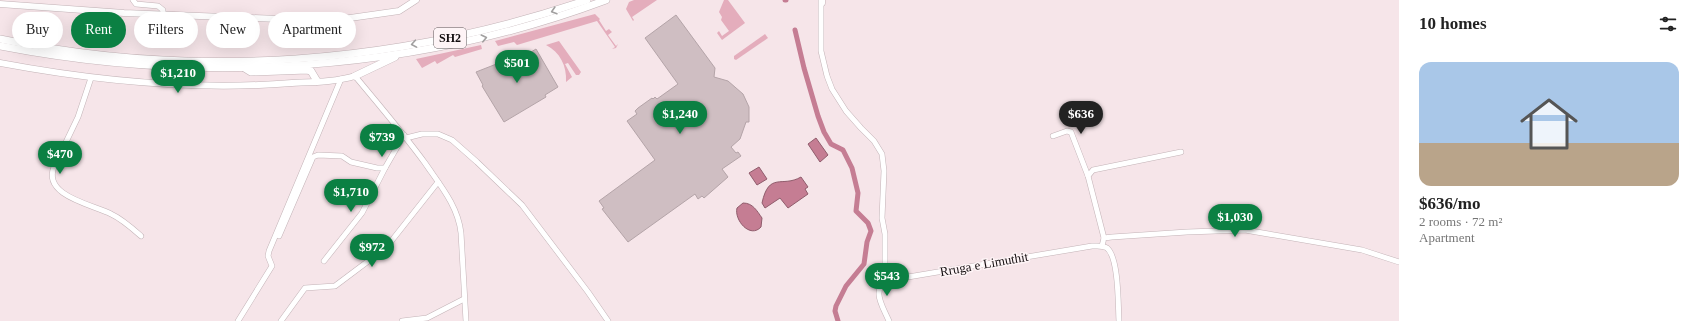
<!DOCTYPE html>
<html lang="en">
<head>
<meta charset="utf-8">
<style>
	body { margin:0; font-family:Georgia,serif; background:#f6f6f6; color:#222; height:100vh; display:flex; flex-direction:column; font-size:15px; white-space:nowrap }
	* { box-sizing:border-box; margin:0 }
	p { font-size:13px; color:#767676 }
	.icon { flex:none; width:22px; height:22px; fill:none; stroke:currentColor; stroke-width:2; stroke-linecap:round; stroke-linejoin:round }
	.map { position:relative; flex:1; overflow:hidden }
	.sheet { display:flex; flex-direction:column; background:#fff; width:300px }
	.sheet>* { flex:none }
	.top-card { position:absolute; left:12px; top:12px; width:380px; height:36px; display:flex; gap:8px }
	.price { position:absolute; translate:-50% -34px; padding:0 9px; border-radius:14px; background:#0b8043; color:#fff; font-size:13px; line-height:26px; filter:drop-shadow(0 1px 2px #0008) }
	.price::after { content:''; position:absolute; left:50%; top:24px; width:12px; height:9px; margin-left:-6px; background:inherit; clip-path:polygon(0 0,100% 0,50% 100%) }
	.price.active { background:#222; color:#fff }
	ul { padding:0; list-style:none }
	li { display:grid; align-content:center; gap:8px; height:212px; padding:0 20px }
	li+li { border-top:1px solid #e0e0e0 }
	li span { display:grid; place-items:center; height:124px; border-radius:12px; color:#555 }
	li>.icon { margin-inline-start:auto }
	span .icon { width:72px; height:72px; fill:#fffc; stroke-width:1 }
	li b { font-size:17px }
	h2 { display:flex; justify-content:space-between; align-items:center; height:48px; padding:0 20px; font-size:17px }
	.tag { padding:0 14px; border-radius:18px; background:#fff; box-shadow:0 4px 16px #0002; font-size:14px; line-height:36px }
	.tag.active { background:#0b8043; color:#fff }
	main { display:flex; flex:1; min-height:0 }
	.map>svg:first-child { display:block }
</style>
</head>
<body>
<main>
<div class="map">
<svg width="1399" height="321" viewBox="0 0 1399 321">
	<rect width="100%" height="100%" fill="#f6e5e9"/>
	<g fill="#e4adbc">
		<path d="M634,0H657L632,17L634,20L633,21L626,9L629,2Z"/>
		<path d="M724,0H728L745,23L722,40L717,33L719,31L722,36L729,31L721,20L722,17L719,12Z"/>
		<path d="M595,14L600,19L599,20L606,31L609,29L612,32L608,35L616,46L618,44L616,48L612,49L615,47L597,21L517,45L514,42L498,46L495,41Z"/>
		<path d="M765,34L768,38L736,60L734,59V56Z"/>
		<path d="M559,41L581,72L579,75H576L568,63L565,64L572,77L566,82C567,66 560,52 546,45Z"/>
		<path d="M481,45L482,49L455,57L453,55L437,64L435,61L422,68L416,59Z"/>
	</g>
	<g fill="#c57d93" stroke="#905c6c">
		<path d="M816,138L828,155L820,162L808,144Z"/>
		<path d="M759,167L767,179L757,185L749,173Z"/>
		<path d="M801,177L808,187L805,189L808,194L788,208L780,198L765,208L762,203C769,171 782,188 801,177Z"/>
		<path d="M743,203C753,203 757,211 762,218L761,227C750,239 734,220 737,208Z"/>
	</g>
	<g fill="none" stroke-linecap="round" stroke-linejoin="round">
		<g stroke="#c57d93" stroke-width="5">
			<path d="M785,0H786"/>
			<path d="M795,30L804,68L818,116L824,132L831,144L843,150L852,168L858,193L856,211L868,223L871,231L867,242L864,264L846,286L836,306L835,311L838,321"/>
		</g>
	</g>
	<g fill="#cfbec2" stroke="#b4a4a8">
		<path d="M676,15L715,68L714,77L728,81L743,94L749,107V122H746L740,139L731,147L736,153L738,152L741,156L722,169L728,177L704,198L702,196L698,199L695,194L628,242L602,209L604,208L599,201L655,160L627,121L637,114L635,111L638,108L652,98L653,99L655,97L657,99L678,84L645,38Z"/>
		<path d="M536,49L558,87L545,95L546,97L504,122L482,86L483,85L476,72L522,54L523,57Z"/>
	</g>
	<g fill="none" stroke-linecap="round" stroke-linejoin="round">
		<defs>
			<g id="minor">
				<path d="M133,0L136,4L158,6L163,10V13"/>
				<path d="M821,0V51L827,76L832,89L846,111L861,128L874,141L882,154L884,171L882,218L885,234V267L888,272L894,276L908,277L1092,246C1097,246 1103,245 1107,248C1119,258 1118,305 1119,321"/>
				<path d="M355,76C379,105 403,133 425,163C440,185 458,206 461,233L466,321"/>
				<path d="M91,78L78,117L54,167C42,196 94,205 111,214C122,219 132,228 141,236"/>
				<path d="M1053,136L1067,131L1071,132L1088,176"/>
				<path d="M406,138L422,134H438L452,140L477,162L522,205L588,292L608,321"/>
				<path d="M279,236L313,157L318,155L342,156L351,162L377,168H385L404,135"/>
				<path d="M1104,238L1088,176L1093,170L1181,152"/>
				<path d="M1102,246L1104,238L1112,237L1187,232L1245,230L1362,250L1399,262"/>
				<path d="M324,261L362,213L385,168"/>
				<path d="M888,272C873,294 879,299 889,321"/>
				<path d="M238,321L272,266L268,256L269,251L341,79"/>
				<path d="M281,321L305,288L335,286L383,250L389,244L438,182"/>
				<path d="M402,321L427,318L464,299"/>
			</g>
			<g id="major">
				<path d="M822,3V0"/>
				<path d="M0,4L124,13L329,21L399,11L416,0"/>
				<path d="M0,63C96,81 194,91 292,83C313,82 335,82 355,76"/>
			</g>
			<g id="highway">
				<path d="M0,39C194,80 399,64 587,0"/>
				<path d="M0,46C200,85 414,72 606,0"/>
				<path d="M243,67L251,72L307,70L311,71L317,81"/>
				<path d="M355,76L395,57"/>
			</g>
		</defs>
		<use href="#minor" stroke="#c3b3b7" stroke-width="6"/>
		<use href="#major" stroke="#c3b3b7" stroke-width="7"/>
		<use href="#highway" stroke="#c3b3b7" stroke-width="8"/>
		<use href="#minor" stroke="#fff" stroke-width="5"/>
		<use href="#major" stroke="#fff" stroke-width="6"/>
		<use href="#highway" stroke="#fff" stroke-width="7"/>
	</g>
	<defs><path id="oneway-chevron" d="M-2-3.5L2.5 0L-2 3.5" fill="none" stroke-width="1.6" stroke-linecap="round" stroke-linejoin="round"/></defs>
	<g stroke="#a19f9f">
		<use href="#oneway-chevron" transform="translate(554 11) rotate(163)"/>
		<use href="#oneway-chevron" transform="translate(484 38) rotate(-13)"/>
		<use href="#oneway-chevron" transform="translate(414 44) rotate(170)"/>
	</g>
	<g text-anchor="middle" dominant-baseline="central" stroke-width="3" stroke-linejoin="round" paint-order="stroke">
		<rect fill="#fef4f6" stroke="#5a5355" stroke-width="1" x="434" y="28" width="32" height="20" rx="3"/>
		<g font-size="12" font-weight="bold" fill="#140e10">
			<text x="450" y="38">SH2</text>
		</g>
		<g font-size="13" fill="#140e10" stroke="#fef4f6">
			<text transform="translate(984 264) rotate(-10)">Rruga e Limuthit</text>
		</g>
	</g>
</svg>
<b class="price" style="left:517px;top:84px">$501</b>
<b class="price" style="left:178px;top:94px">$1,210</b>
<b class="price" style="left:680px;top:135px">$1,240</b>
<b class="price active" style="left:1081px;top:135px">$636</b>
<b class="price" style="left:382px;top:158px">$739</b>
<b class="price" style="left:60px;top:175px">$470</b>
<b class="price" style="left:351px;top:213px">$1,710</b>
<b class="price" style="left:1235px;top:238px">$1,030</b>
<b class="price" style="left:372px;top:268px">$972</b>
<b class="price" style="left:887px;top:297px">$543</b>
<div class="top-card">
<a class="tag">Buy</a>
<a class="tag active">Rent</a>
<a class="tag">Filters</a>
<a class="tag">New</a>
<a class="tag">Apartment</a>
</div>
</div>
<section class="sheet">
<h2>10 homes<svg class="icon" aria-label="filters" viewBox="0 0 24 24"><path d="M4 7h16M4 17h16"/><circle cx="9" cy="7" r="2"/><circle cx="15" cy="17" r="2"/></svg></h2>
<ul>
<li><span style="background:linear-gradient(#a9c7e8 65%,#b9a48a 0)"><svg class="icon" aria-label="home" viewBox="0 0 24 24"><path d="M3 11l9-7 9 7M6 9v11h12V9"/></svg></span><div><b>$636/mo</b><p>2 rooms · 72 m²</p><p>Apartment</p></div></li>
</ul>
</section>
</main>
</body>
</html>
